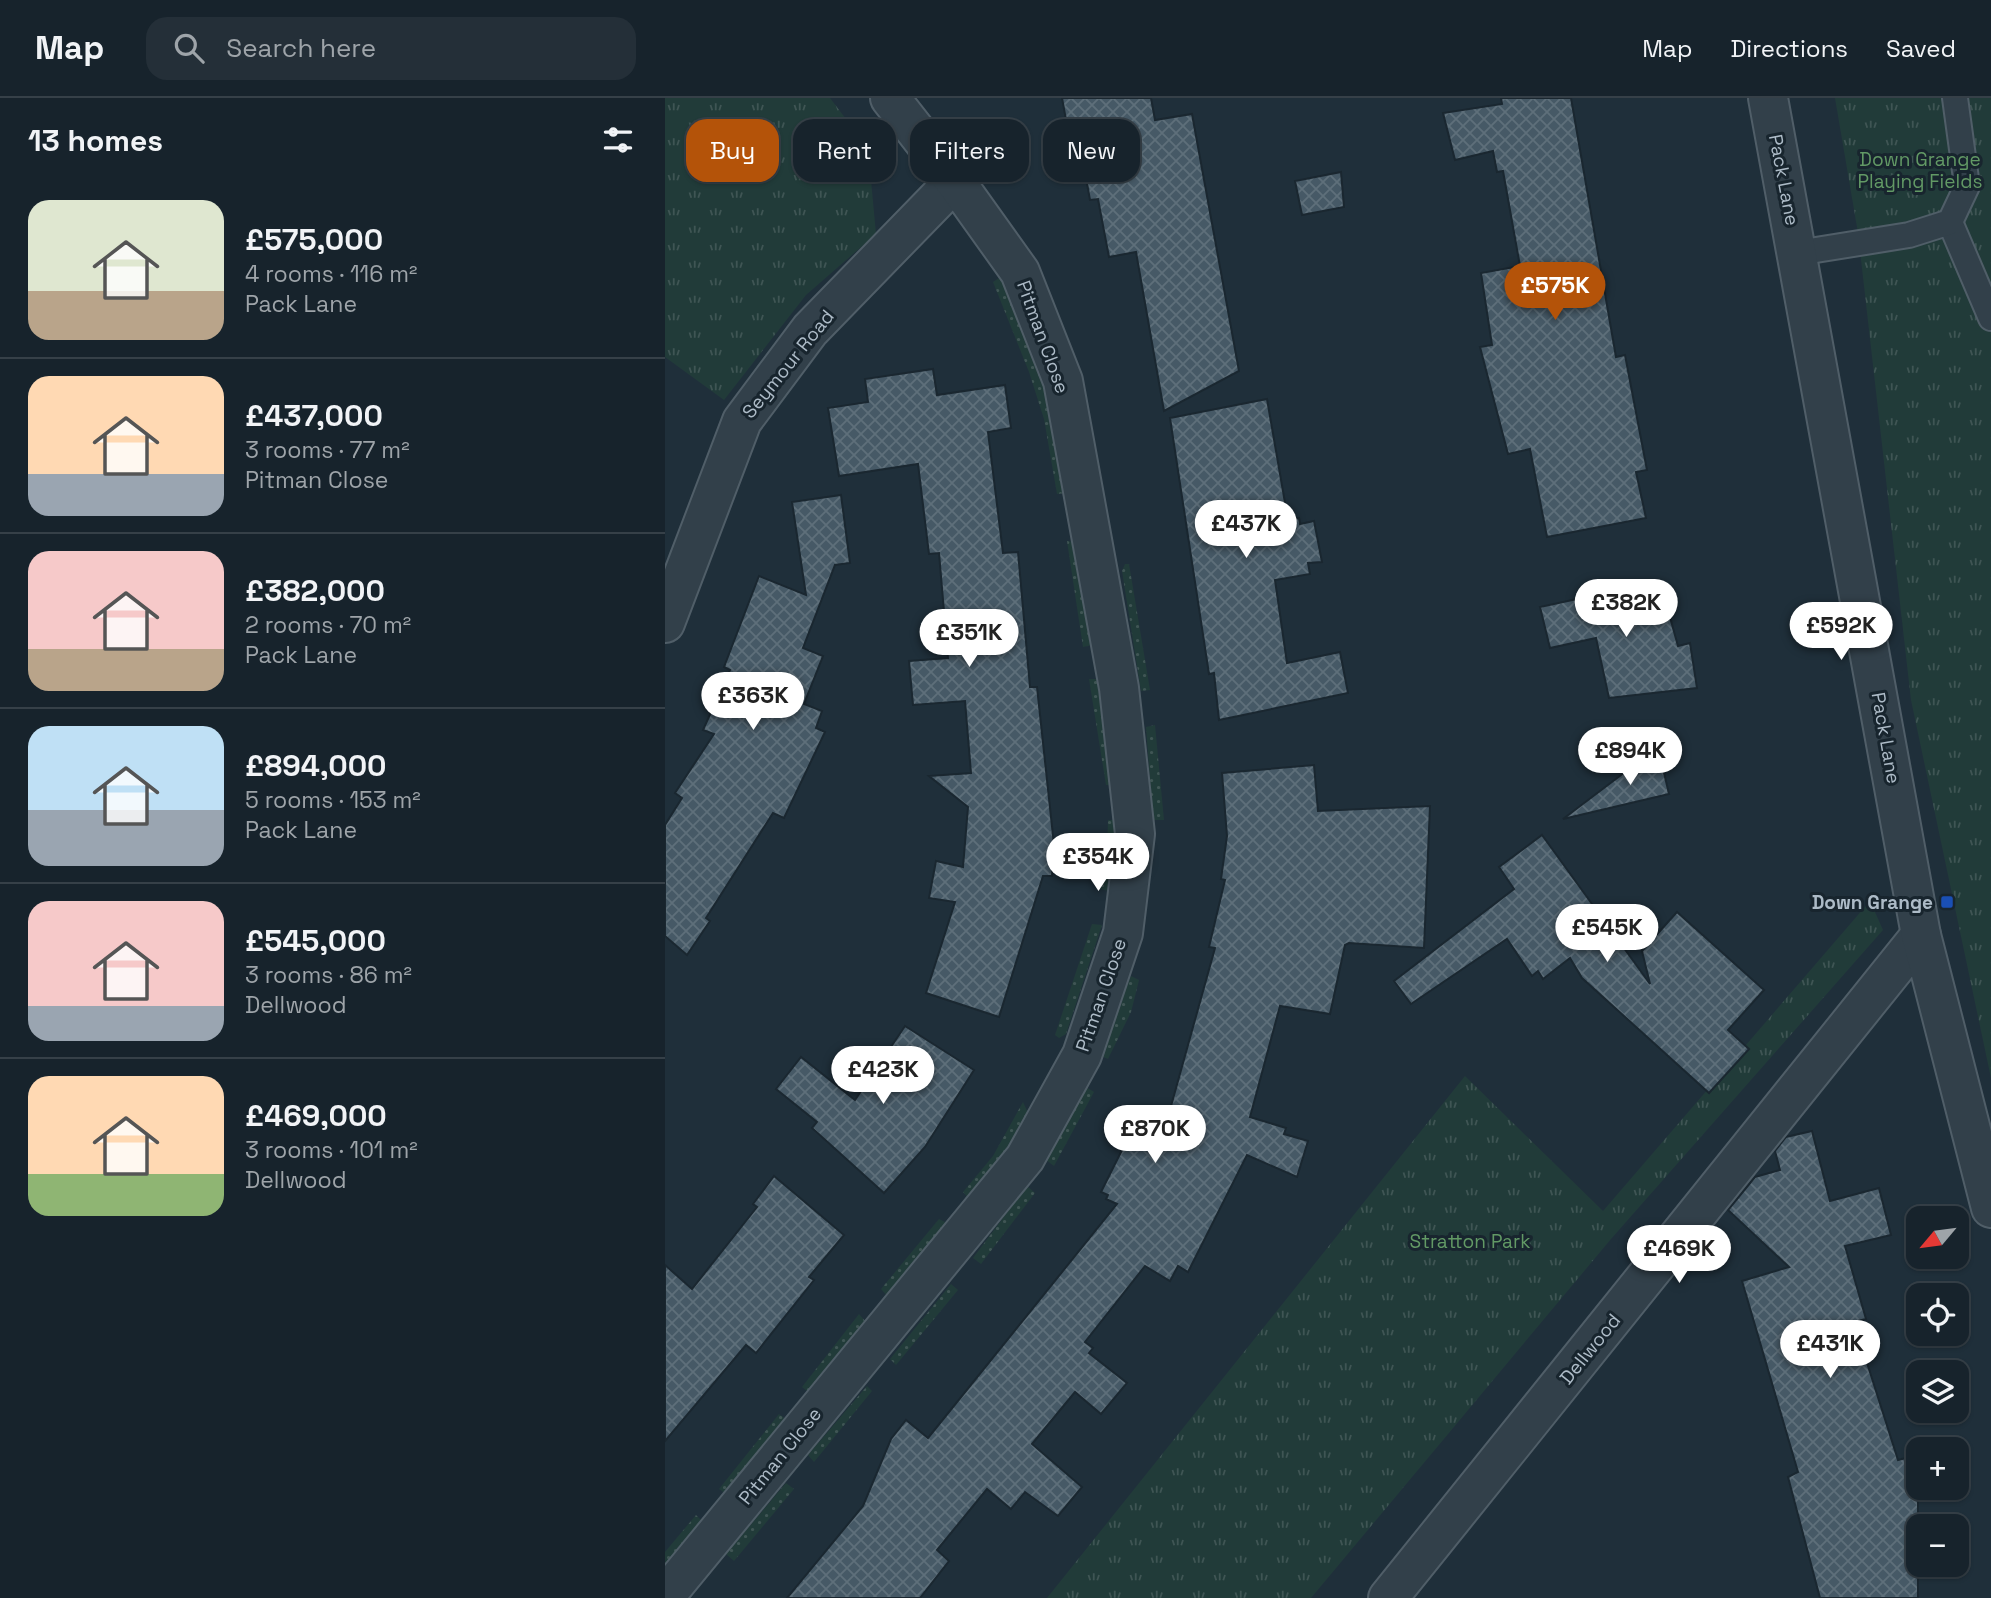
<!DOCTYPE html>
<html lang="en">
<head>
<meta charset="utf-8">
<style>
	body { margin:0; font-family:"Space Grotesk",sans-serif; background:#242f38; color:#f1f3f6; height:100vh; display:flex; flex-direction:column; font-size:26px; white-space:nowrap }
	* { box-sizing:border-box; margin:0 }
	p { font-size:23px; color:#9ea4a9 }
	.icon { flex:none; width:38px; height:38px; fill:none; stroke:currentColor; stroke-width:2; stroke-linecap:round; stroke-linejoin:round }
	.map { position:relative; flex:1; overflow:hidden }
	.side { display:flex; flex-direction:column; background:#17232c; width:665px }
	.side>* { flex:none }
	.guide { position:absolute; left:21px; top:21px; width:665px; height:63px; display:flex; gap:14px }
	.needle { width:46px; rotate:241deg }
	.tools { position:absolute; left:1241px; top:1108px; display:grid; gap:14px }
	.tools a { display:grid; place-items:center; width:63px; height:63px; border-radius:14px; background:#17232c; box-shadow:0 2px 5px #0004,0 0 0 2px #364048; font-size:35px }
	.price { position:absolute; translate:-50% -60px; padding:0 16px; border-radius:24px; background:#fff; color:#222; font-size:23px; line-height:46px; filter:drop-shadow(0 2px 4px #0008) }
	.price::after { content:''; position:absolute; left:50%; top:42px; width:21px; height:16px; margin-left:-10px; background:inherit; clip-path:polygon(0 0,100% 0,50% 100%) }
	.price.on { background:#b45309; color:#fff }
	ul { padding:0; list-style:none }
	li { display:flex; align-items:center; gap:21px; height:175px; padding:0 28px }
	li+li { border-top:2px solid #364048 }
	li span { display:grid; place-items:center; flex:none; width:196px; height:140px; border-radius:21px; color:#555 }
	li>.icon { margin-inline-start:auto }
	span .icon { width:84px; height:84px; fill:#fffc; stroke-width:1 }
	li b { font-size:30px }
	h2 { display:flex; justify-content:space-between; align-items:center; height:84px; padding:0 28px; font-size:30px }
	.pill { padding:0 24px; border-radius:21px; background:#17232c; box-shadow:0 2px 5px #0004,0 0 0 2px #364048; font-size:24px; line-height:63px }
	.pill.on { background:#b45309; color:#fff }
	header { display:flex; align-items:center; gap:42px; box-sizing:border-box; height:98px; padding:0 35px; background:#17232c; border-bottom:2px solid #364048 }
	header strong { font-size:33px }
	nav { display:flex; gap:38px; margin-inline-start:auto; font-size:24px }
	.search { width:490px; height:63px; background:#242f38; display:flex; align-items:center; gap:18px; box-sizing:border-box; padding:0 24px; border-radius:21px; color:#9ea4a9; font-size:26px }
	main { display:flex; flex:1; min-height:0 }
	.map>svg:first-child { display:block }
</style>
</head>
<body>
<header>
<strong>Map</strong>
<div class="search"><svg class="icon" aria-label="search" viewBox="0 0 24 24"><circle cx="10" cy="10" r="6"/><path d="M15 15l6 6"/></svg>Search here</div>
<nav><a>Map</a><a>Directions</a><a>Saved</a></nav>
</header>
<main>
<section class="side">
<h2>13 homes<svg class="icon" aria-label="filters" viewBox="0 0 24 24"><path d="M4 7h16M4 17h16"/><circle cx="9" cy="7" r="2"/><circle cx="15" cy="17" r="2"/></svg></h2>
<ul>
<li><span style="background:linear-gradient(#dfe7d0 65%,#b9a48a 0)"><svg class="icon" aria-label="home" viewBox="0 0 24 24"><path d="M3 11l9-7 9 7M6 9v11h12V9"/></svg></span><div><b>£575,000</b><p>4 rooms · 116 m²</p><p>Pack Lane</p></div></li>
<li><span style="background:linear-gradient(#ffd9b3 70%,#9aa5b1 0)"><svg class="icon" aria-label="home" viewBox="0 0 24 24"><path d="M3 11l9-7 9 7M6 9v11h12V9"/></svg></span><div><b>£437,000</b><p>3 rooms · 77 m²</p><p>Pitman Close</p></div></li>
<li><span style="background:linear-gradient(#f6c9c9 70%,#b9a48a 0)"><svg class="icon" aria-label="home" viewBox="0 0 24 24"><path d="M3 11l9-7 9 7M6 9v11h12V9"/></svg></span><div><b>£382,000</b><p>2 rooms · 70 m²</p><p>Pack Lane</p></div></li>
<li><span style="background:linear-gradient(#bfe0f5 60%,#9aa5b1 0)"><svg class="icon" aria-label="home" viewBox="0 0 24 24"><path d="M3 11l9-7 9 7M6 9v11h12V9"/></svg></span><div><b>£894,000</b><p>5 rooms · 153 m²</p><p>Pack Lane</p></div></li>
<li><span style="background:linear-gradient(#f6c9c9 75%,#9aa5b1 0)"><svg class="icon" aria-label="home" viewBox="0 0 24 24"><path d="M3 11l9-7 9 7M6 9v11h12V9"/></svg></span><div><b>£545,000</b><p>3 rooms · 86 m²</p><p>Dellwood</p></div></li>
<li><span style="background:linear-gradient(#ffd9b3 70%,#8fb573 0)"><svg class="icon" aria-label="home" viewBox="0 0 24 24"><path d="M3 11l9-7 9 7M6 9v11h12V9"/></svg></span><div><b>£469,000</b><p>3 rooms · 101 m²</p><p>Dellwood</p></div></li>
</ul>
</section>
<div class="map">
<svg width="1326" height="1500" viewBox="0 0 1326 1500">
	<defs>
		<pattern id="grass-dots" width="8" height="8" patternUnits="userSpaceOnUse" patternTransform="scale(1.75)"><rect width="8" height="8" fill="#213b39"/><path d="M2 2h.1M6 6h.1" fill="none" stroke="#3f5554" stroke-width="1.8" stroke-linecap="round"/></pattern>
		<pattern id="park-tufts" width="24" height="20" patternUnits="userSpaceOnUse" patternTransform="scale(1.75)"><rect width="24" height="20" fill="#213b39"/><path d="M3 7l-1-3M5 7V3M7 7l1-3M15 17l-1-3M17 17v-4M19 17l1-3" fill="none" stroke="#3f5554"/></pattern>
		<pattern id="building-cross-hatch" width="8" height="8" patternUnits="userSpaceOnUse" patternTransform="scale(1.75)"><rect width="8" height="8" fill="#465966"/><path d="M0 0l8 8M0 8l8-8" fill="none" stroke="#5e6f7a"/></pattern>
	</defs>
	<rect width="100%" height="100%" fill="#1f2f3a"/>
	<g fill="url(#grass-dots)">
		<path d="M337,178L391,316L402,395L392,396L379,321L364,274L328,184Z"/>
		<path d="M402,443L410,444L428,547L418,549Z"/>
		<path d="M460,466H464L485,592L476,593L457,473Z"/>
		<path d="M424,581H433L449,687H441Z"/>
		<path d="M490,627L499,722H488L481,629Z"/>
		<path d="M443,722H448L452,727L444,793L435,791L442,761Z"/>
		<path d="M427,826L437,827L401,936L394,940L390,937Z"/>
		<path d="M466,878L474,882L466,914L443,961L434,957Z"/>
		<path d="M421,989L429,994L389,1068L381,1062Z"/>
		<path d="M358,1004L363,1015L335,1063L305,1102L298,1094L328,1058Z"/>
		<path d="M362,1088L370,1095L316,1166L308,1160Z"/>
		<path d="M274,1121L280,1124L278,1130L222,1198L216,1191Z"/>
		<path d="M286,1186L293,1192L231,1267L225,1261Z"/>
		<path d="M194,1216L200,1223L142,1293L137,1289Z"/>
		<path d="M202,1288L207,1293L149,1364L143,1357Z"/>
		<path d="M114,1316L122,1322L61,1396L54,1391Z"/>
		<path d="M121,1385L129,1391L69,1463L61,1456Z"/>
		<path d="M31,1417L38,1424L0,1469V1454Z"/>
	</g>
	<g fill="url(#park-tufts)">
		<path d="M0,0H165L203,50L211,136L141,197L59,302L0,259Z"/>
		<path d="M1170,0H1326V980L1246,602L1193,135Z"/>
		<path d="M1205,803L1218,832L946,1141L646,1500H382L800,978L938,1113Z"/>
	</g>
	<g fill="url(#building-cross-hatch)" stroke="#1a2730" stroke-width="2">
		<path d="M397,0H486L490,22L527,16L574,273L499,313L471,154L444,159L433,101L425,102L421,80L412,82Z"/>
		<path d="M836,0H906L951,259L960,257L982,372L971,374L981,420L882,439L865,351L843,356L815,249L827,247L816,175L855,168L838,73L832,74L828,53L790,62L778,15L837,6Z"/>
		<path d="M676,74L679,109L637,117L630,83Z"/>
		<path d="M268,271L272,297L340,287L346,330L323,334L338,455L353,454L365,589H372L389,747L387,778H378L334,919L261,895L290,804L264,800L271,763L298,769L303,709L264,678L306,675L300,603L248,607L244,563L283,560L274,455L264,456L253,366L174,378L163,310L203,304L200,281Z"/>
		<path d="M602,301L623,422L634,420L635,426L649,423L657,464L643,465L645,476L610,482L622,565L675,554L683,595L554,622L549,575L544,576L505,320Z"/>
		<path d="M176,397L185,465L170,467L138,550L158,558L139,606L157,613L151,630L160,634L119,720L108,715L41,820L45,823L22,857L0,838V727L17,700L10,695L49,636L38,632L65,572L59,569L94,478L141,497L127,404Z"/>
		<path d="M995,483L1013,548L1025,545L1032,590L944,600L931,540L885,550L875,509Z"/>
		<path d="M993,649L1004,696L898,721Z"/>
		<path d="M649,667L653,713L765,708L759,850L684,845L680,847L665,916L615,908L585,1019L621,1030L619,1036L643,1043L632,1079L582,1057L523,1174L513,1168L505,1183L480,1168L420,1244L428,1250L424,1255L462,1285L436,1316L410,1294L367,1346L417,1389L393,1418L360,1394L346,1411L322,1391L272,1452L284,1463L255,1500H122L198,1408L226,1341L241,1322L263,1340L452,1106L441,1101L443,1097L436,1094L476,1014L501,1026L550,850L544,849L560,782L556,781L562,738L557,675Z"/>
		<path d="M877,737L985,886L977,853L1012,814L1099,892L1063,932L1084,951L1044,995L917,880L905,860L878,881L873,873L867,878L842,841L746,906L729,883L849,791L834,769Z"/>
		<path d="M240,928L309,972L260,1049L219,1095L147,1030L152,1024L111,991L136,959L190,1002Z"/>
		<path d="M1147,1033L1165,1103L1214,1090L1226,1137L1180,1148L1201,1221L1189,1224L1233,1362L1241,1360L1253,1399V1500H1155L1123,1379L1133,1374L1077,1183L1124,1169L1063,1112L1090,1079L1115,1072L1110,1053L1121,1039Z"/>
		<path d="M109,1078L179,1137L144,1179L149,1182L91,1255L81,1247L0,1343V1167L27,1191L92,1109L88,1106Z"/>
	</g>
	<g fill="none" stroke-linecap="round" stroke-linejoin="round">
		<defs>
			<g id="service">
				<path d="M1285,124L1326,220"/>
				<path d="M1132,155L1244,137L1285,124L1302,88L1290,0"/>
			</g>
			<g id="minor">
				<path d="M0,525L77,323L145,232L290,83"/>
				<path d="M0,1498L360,1060L417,957L458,835L470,736L454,590L398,283L355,174L290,83L225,0"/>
				<path d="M723,1500L1256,837"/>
			</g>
			<path id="tertiary" d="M1103,0L1256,837L1326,1110"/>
		</defs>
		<use href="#service" stroke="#505e68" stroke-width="28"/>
		<use href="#minor" stroke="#505e68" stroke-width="42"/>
		<use href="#tertiary" stroke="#505e68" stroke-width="42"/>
		<use href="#service" stroke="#32404a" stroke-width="24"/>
		<use href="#minor" stroke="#32404a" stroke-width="38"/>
		<use href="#tertiary" stroke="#32404a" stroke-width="38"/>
	</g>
	<rect fill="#1a4fb4" stroke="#18252e" stroke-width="2.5" x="1275" y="797" width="14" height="14" rx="3.5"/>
	<g text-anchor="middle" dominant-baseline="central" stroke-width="6" stroke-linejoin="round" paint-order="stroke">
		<g font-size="19" fill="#629965" stroke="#18252e">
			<text x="1255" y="61">Down Grange<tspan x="1255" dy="22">Playing Fields</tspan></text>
			<text x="805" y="1143">Stratton Park</text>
		</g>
		<g font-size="19" fill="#adbbc7" stroke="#18252e">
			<text transform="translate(1119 82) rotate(79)">Pack Lane</text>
			<text transform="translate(378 239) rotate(70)">Pitman Close</text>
			<text transform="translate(123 266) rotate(-51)">Seymour Road</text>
			<text transform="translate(1221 640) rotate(80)">Pack Lane</text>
			<text transform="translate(436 897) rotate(-71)">Pitman Close</text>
			<text transform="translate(925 1251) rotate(-51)">Dellwood</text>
			<text transform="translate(115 1358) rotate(-51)">Pitman Close</text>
		</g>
		<g font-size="19" font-weight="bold" fill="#adbbc7" stroke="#18252e" text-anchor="end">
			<text x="1268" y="804">Down Grange</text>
		</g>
	</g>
</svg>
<div class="tools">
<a><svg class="needle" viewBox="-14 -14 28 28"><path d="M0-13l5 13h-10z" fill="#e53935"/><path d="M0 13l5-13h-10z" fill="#9ea4a9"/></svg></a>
<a><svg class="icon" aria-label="locate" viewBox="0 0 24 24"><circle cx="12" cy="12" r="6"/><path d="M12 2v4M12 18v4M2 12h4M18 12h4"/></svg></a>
<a><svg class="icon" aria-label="layers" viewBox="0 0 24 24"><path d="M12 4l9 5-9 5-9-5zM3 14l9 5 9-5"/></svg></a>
<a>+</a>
<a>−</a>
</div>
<b class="price on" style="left:890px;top:224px">£575K</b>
<b class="price" style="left:581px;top:462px">£437K</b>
<b class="price" style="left:961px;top:541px">£382K</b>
<b class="price" style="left:1176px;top:564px">£592K</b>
<b class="price" style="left:304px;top:571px">£351K</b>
<b class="price" style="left:88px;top:634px">£363K</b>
<b class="price" style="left:965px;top:689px">£894K</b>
<b class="price" style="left:433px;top:795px">£354K</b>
<b class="price" style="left:942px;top:866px">£545K</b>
<b class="price" style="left:218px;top:1008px">£423K</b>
<b class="price" style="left:490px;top:1067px">£870K</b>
<b class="price" style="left:1014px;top:1187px">£469K</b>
<b class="price" style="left:1165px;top:1282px">£431K</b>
<div class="guide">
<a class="pill on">Buy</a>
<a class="pill">Rent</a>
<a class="pill">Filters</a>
<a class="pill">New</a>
</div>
</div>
</main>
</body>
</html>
